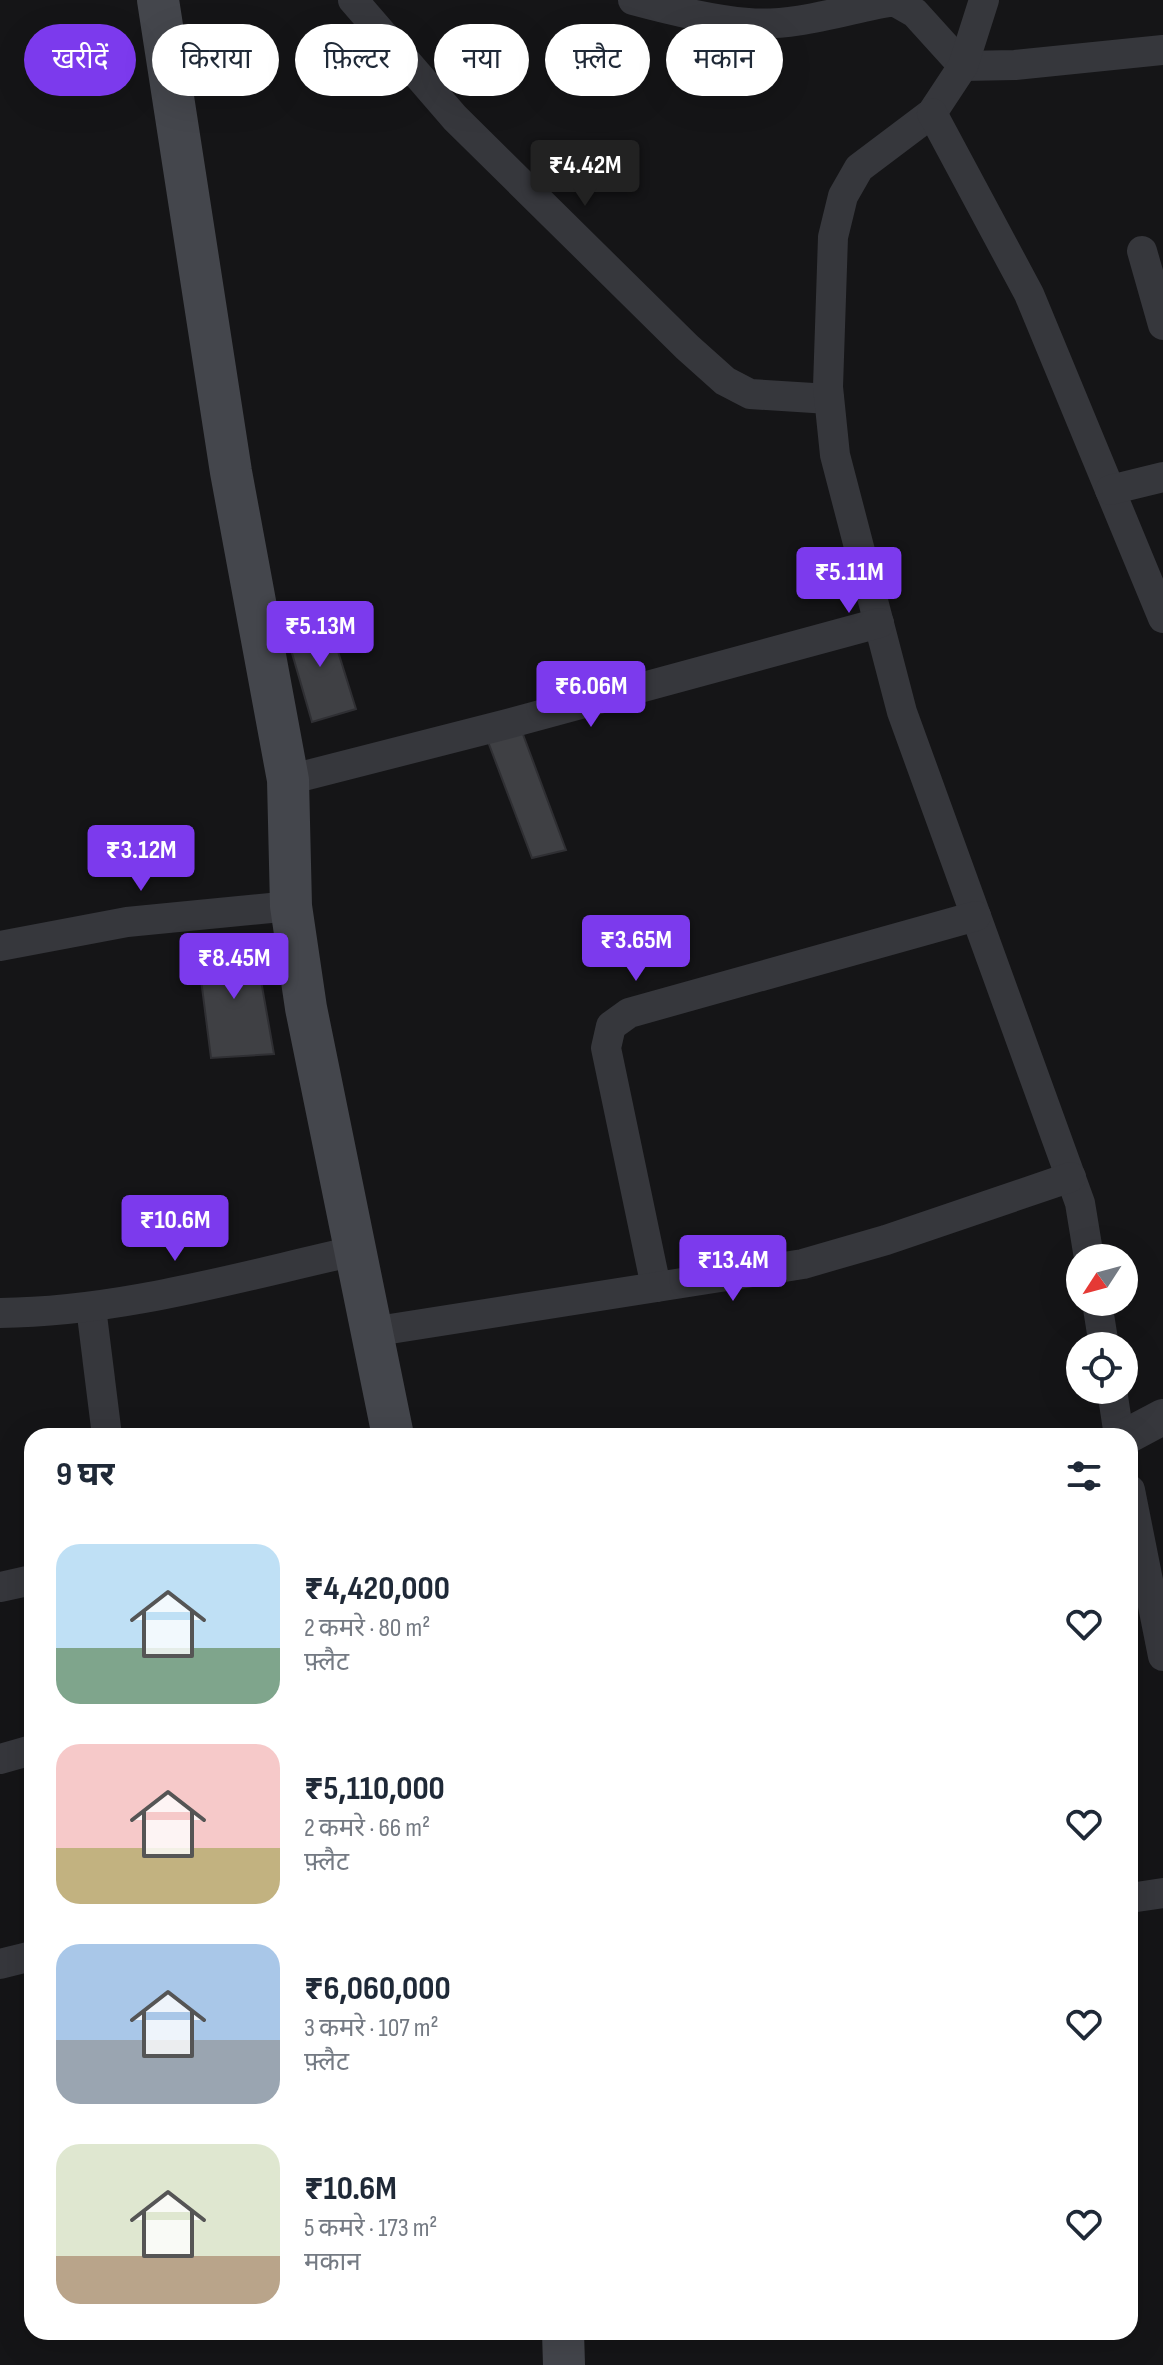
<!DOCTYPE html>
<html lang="hi">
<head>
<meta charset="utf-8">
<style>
	body { margin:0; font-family:"Sofia Sans Condensed","Noto Sans Devanagari",sans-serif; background:#f6f6f7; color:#1f2937; height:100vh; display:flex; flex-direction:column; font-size:30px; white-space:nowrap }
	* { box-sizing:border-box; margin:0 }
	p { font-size:26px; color:#747a83 }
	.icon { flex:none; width:44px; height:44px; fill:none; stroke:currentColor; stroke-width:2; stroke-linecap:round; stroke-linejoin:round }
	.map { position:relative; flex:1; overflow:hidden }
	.drawer { position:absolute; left:24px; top:1428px; width:1114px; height:912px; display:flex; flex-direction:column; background:#fff; border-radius:24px; box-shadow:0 8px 32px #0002 }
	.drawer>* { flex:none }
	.banner { position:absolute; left:24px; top:24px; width:1116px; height:72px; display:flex; gap:16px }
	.needle { width:52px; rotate:234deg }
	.buttons { position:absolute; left:1066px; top:1244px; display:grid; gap:16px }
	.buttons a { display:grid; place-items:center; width:72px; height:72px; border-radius:50%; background:#fff; box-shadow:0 8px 32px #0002; font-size:40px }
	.price { position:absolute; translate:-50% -68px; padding:0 18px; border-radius:8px; background:#7c3aed; color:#fff; font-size:26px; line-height:52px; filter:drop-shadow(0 2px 4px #0008) }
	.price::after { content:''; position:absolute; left:50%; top:48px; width:24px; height:18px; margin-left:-12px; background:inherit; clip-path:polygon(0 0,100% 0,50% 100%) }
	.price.on { background:#222; color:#fff }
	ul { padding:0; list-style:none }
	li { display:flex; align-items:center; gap:24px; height:200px; padding:0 32px }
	li span { display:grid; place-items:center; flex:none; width:224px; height:160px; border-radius:24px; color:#555 }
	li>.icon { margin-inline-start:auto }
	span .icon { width:96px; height:96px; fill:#fffc; stroke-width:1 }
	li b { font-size:34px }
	h2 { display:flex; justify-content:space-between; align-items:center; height:96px; padding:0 32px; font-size:34px }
	.chip { padding:0 28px; border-radius:36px; background:#fff; box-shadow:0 8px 32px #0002; font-size:28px; line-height:72px }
	.chip.on { background:#7c3aed; color:#fff }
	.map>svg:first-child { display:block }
</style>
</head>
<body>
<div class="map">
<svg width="1163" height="2365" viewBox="0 0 1163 2365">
	<rect width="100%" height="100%" fill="#151517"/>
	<g fill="#3f4044" stroke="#2f2f33" stroke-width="2">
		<path d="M326,613L356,709L312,722L285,629Z"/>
		<path d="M521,729L566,850L532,858L487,739Z"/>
		<path d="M254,941L274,1054L211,1058L197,948Z"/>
	</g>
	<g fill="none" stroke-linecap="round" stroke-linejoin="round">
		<g stroke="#36373c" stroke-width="30">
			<path d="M353,0L455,118L687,347L725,381L750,394L829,399"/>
			<path d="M633,0C670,10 710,20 748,23C796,27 847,9 894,1L915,13L963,66L1015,65L1163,50"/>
			<path d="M984,0L963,66L932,113L859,168L843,196L833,237L828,387L835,455L902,712L1080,1203L1089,1258"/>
			<path d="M932,113L1029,294L1163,618"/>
			<path d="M1142,251L1163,325"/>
			<path d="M1110,490L1163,477"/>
			<path d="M288,780L507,724L879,623"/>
			<path d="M0,946L127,922L291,906"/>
			<path d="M656,1287L606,1048L611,1026L629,1013L976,916"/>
			<path d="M1097,1302L1104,1346"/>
			<path d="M91,1307L107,1436"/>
			<path d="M0,1313C120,1312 238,1277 355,1251"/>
			<path d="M371,1332L803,1264L886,1240L1071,1177"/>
			<path d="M1112,1390L1119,1436"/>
			<path d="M1130,1490L1163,1656"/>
			<path d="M0,1587L32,1580"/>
			<path d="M0,1759L32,1750"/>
			<path d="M1130,1898L1163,1893"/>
			<path d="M0,1964L32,1956"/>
		</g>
		<path stroke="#36373c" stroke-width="36" d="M1127,1436L1163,1417"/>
		<g stroke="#44464c" stroke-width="42">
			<path d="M158,0L231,472L288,780L291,906L306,1008L393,1436"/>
			<path d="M563,2332L564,2365"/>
		</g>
	</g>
</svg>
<div class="buttons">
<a><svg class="needle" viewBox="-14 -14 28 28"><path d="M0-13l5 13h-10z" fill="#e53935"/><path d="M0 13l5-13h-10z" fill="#747a83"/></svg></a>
<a><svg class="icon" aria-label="locate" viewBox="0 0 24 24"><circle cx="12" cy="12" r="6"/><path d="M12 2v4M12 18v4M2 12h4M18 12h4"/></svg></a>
</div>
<b class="price on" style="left:585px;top:208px">₹4.42M</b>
<b class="price" style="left:849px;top:615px">₹5.11M</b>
<b class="price" style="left:320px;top:669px">₹5.13M</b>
<b class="price" style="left:591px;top:729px">₹6.06M</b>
<b class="price" style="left:141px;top:893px">₹3.12M</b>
<b class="price" style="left:636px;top:983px">₹3.65M</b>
<b class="price" style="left:234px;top:1001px">₹8.45M</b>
<b class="price" style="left:175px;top:1263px">₹10.6M</b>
<b class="price" style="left:733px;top:1303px">₹13.4M</b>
<div class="banner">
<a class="chip on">खरीदें</a>
<a class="chip">किराया</a>
<a class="chip">फ़िल्टर</a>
<a class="chip">नया</a>
<a class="chip">फ़्लैट</a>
<a class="chip">मकान</a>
</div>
<section class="drawer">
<h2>9 घर<svg class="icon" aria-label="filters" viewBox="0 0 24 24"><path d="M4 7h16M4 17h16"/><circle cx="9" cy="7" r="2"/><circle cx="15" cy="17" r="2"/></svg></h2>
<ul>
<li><span style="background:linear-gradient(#bfe0f5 65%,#7fa58c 0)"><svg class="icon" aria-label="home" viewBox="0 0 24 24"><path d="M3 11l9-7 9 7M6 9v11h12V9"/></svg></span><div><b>₹4,420,000</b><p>2 कमरे · 80 m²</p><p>फ़्लैट</p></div><svg class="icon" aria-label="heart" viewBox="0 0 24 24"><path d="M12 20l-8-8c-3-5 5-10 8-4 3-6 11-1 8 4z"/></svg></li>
<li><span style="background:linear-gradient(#f6c9c9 65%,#c2b280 0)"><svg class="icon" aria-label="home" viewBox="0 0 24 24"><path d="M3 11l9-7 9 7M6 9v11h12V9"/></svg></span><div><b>₹5,110,000</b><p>2 कमरे · 66 m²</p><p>फ़्लैट</p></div><svg class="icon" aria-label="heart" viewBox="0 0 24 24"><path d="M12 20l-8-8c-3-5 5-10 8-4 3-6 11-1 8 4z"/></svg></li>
<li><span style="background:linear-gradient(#a9c7e8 60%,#9aa5b1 0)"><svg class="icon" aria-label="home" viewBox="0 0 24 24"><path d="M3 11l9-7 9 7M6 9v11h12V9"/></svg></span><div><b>₹6,060,000</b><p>3 कमरे · 107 m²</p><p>फ़्लैट</p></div><svg class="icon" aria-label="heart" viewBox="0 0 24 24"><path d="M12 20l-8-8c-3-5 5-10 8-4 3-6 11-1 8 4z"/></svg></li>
<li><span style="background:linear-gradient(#dfe7d0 70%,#b9a48a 0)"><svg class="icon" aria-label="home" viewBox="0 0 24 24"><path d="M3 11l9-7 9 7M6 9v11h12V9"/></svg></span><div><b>₹10.6M</b><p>5 कमरे · 173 m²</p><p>मकान</p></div><svg class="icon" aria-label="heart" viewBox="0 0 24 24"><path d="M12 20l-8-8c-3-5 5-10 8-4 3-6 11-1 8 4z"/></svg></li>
</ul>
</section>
</div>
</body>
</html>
